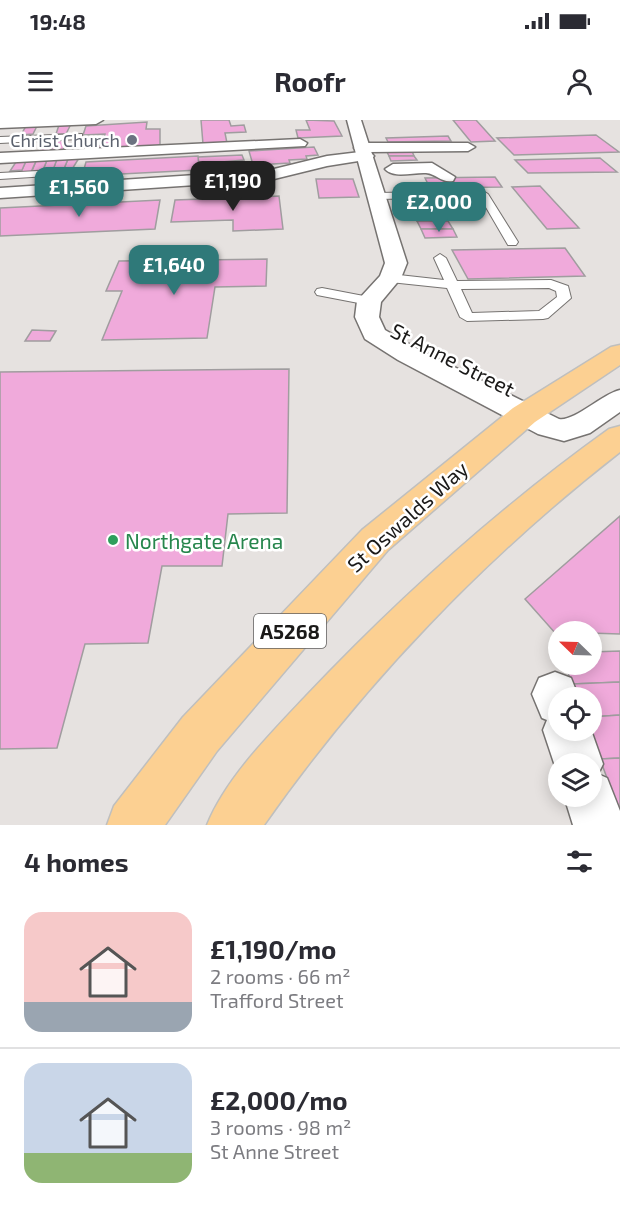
<!DOCTYPE html>
<html lang="en">
<head>
<meta charset="utf-8">
<style>
	body { margin:0; font-family:"Exo 2",sans-serif; background:#f2f2f3; color:#2b2b33; height:100vh; display:flex; flex-direction:column; font-size:22px; white-space:nowrap }
	* { box-sizing:border-box; margin:0 }
	p { font-size:20px; color:#7c7c81 }
	.icon { flex:none; width:33px; height:33px; fill:none; stroke:currentColor; stroke-width:2; stroke-linecap:round; stroke-linejoin:round }
	.map { position:relative; height:705px; overflow:hidden }
	.sheet { display:flex; flex-direction:column; background:#fff; flex:1 }
	.sheet>* { flex:none }
	.needle { width:39px; rotate:293deg }
	.controls { position:absolute; left:548px; top:501px; display:grid; gap:12px }
	.controls a { display:grid; place-items:center; width:54px; height:54px; border-radius:50%; background:#fff; box-shadow:0 3px 15px #0003; font-size:30px }
	.price { position:absolute; translate:-50% -51px; padding:0 14px; border-radius:12px; background:#2f7979; color:#fff; font-size:20px; line-height:39px; filter:drop-shadow(0 2px 3px #0008) }
	.price::after { content:''; position:absolute; left:50%; top:36px; width:18px; height:14px; margin-left:-9px; background:inherit; clip-path:polygon(0 0,100% 0,50% 100%) }
	.price.selected { background:#222; color:#fff }
	ul { padding:0; list-style:none }
	li { display:flex; align-items:center; gap:18px; height:150px; padding:0 24px }
	li+li { border-top:2px solid #e1e1e2 }
	li span { display:grid; place-items:center; flex:none; width:168px; height:120px; border-radius:18px; color:#555 }
	li>.icon { margin-inline-start:auto }
	span .icon { width:72px; height:72px; fill:#fffc; stroke-width:1 }
	li b { font-size:26px }
	h2 { display:flex; justify-content:space-between; align-items:center; height:72px; padding:0 24px; font-size:26px }
	.status { display:flex; justify-content:space-between; align-items:center; height:42px; padding:0 30px; background:#fff; direction:ltr }
	.status svg { height:16px; fill:currentColor }
	header { display:flex; justify-content:space-between; align-items:center; height:78px; padding:0 24px; background:#fff; font-size:27px; font-weight:700 }
	.map>svg:first-child { display:block }
</style>
</head>
<body>
<div class="status"><b>19:48</b><svg viewBox="0 0 49 12"><path d="M0 12V9h3v3zM5 12V6h3v6zM10 12V3h3v9zM15 12V0h3v12zM26 1h20v11H26zM47 4h2v5h-2z"/></svg></div>
<header><svg class="icon" aria-label="menu" viewBox="0 0 24 24"><path d="M4 6h16M4 12h16M4 18h16"/></svg>Roofr<svg class="icon" aria-label="person" viewBox="0 0 24 24"><circle cx="12" cy="8" r="4"/><path d="M4 21q1-7 8-7t8 7"/></svg></header>
<div class="map">
<svg width="620" height="705" viewBox="0 0 620 705">
	<rect width="100%" height="100%" fill="#e6e2e0"/>
	<g fill="#f0aadb" stroke="#a09d9f" stroke-width="1.5">
		<path d="M201,0H229L231,6L244,5L246,12L225,13L227,23L203,24Z"/>
		<path d="M306,0L334,1L342,16L298,18L296,10H310Z"/>
		<path d="M453,0H476L495,21L471,22Z"/>
		<path d="M147,2L146,9H160V28L95,31L97,26L103,25L105,14L83,15L86,6Z"/>
		<path d="M71,4L66,14H56L59,5Z"/>
		<path d="M26,6H37L33,14L21,15Z"/>
		<path d="M596,15L619,32L514,35L497,18Z"/>
		<path d="M448,16L451,21L388,22L386,18Z"/>
		<path d="M66,20L63,31L50,32L55,21Z"/>
		<path d="M55,21L50,32H40L44,22Z"/>
		<path d="M314,27L318,35L306,36L307,39L289,40L290,43L253,45L249,31Z"/>
		<path d="M412,31L414,36H389L387,32Z"/>
		<path d="M242,35L244,40L199,44L198,37Z"/>
		<path d="M198,36L199,50L82,56L86,42Z"/>
		<path d="M389,36H414L417,40L391,41Z"/>
		<path d="M79,38L71,51H63L68,39Z"/>
		<path d="M600,38L617,52L528,53L515,40Z"/>
		<path d="M57,39H68L63,51L52,52Z"/>
		<path d="M57,39L53,50H43L47,40Z"/>
		<path d="M47,40L43,50L32,51L36,41Z"/>
		<path d="M26,41H36L31,52H21Z"/>
		<path d="M26,41L22,50L10,51L16,42Z"/>
		<path d="M495,57L502,67L430,68L425,58Z"/>
		<path d="M316,59H353L359,77L319,78Z"/>
		<path d="M540,66L579,108L547,109L512,67Z"/>
		<path d="M279,76L283,109L233,111V100L171,102L175,80Z"/>
		<path d="M407,79H437L441,86H411Z"/>
		<path d="M160,80L155,109L0,116V88Z"/>
		<path d="M411,86H441L444,93L414,94Z"/>
		<path d="M444,93L448,101H417L414,94Z"/>
		<path d="M417,101H448L453,109H421Z"/>
		<path d="M421,109H453L457,117L425,118Z"/>
		<path d="M565,128L585,156L468,159L452,130Z"/>
		<path d="M267,139L266,166L215,167L207,218L102,220L122,171H106L119,141Z"/>
		<path d="M32,210L56,211L50,221H25Z"/>
		<path d="M289,249L287,393L228,394L222,446H162L148,523L85,524L57,628L0,629V252Z"/>
		<path d="M620,396V514L558,512L556,514L525,479Z"/>
		<path d="M620,531V562L572,564L565,544H591V532Z"/>
		<path d="M620,562V595L591,597V578H577L572,564Z"/>
		<path d="M620,595V638L600,639L591,610V597Z"/>
		<path d="M620,638V688H618L600,639Z"/>
	</g>
	<g fill="none" stroke-linecap="round" stroke-linejoin="round">
		<defs>
			<g id="service">
				<path d="M82,14V18L79,19L0,23V17Z"/>
				<path d="M77,49L80,50V54L0,59V53Z"/>
				<path d="M483,71L488,74L518,122L516,125H508L480,77L378,79L373,76L378,73Z"/>
				<path d="M440,134L446,138L457,161L551,160L568,166L571,178L548,198L543,199L467,201L460,197L447,168L390,162L383,158L390,154L444,160L434,138ZM549,168L556,171L557,177L539,191L472,193L461,169Z"/>
				<path d="M322,168L369,177L376,181L369,185L317,175L315,172L317,169Z"/>
			</g>
			<g id="minor">
				<path d="M0,0H103L96,4L0,8Z"/>
				<path d="M300,19L307,23L305,26L0,43V33Z"/>
				<path d="M362,23H468L475,27L468,31L370,32L374,36L371,39L327,46L270,60L0,78V68L270,50L327,36L360,32L354,28Z"/>
				<path d="M432,43L455,57L453,61C441,63 437,54 426,53C414,52 394,59 385,49L393,44Z"/>
				<path d="M555,552L571,558L579,578H558V610H591L603,644L598,654L607,658L620,691V705H573L564,676H591V644H558V655L543,610L547,600L542,598L532,574L539,558Z"/>
			</g>
			<path id="tertiary" d="M347,0H361L407,143L401,158L381,182L379,197L385,210L416,228L559,299C574,302 602,274 620,270V292L590,313L564,321L538,314L398,240L365,219L355,197L357,181L380,156L385,143Z"/>
			<g id="trunk">
				<path d="M620,225V245L535,302L388,430L217,631L165,705H107L114,686L183,597L362,410L513,288L611,227Z"/>
				<path d="M620,306V332C485,437 362,565 264,705H207C226,658 271,613 306,576C399,478 499,388 609,309Z"/>
			</g>
		</defs>
		<use href="#service" stroke="#767371" stroke-width="2"/>
		<use href="#minor" stroke="#767371" stroke-width="3"/>
		<use href="#tertiary" stroke="#767371" stroke-width="3"/>
		<use href="#trunk" stroke="#bfbfbe" stroke-width="3"/>
		<use href="#service" fill="#fff" fill-rule="evenodd"/>
		<use href="#minor" fill="#fff" fill-rule="evenodd"/>
		<use href="#tertiary" fill="#fff" fill-rule="evenodd"/>
		<use href="#trunk" fill="#fcd092" fill-rule="evenodd"/>
	</g>
	<circle fill="#6b7280" stroke="#fff" stroke-width="2" cx="132" cy="20" r="6"/>
	<circle fill="#2e9e5b" stroke="#fff" stroke-width="2" cx="113" cy="420" r="6"/>
	<g text-anchor="middle" dominant-baseline="central" stroke-width="5" stroke-linejoin="round" paint-order="stroke">
		<g font-size="18" fill="#5b616d" stroke="#fff" text-anchor="end">
			<text x="120" y="20">Christ Church</text>
		</g>
		<rect fill="#fff" stroke="#5f5e5d" stroke-width="1.5" x="254" y="494" width="72" height="34" rx="4.5"/>
		<g font-size="20" font-weight="bold" fill="#1a1918">
			<text x="290" y="511">A5268</text>
		</g>
		<g font-size="21" fill="#1a1918" stroke="#fff">
			<text transform="translate(453 239) rotate(27)">St Anne Street</text>
			<text transform="translate(407 396) rotate(-42)">St Oswalds Way</text>
		</g>
		<g font-size="21" fill="#27864d" stroke="#fff" text-anchor="start">
			<text x="125" y="420">Northgate Arena</text>
		</g>
	</g>
</svg>
<div class="controls">
<a><svg class="needle" viewBox="-14 -14 28 28"><path d="M0-13l5 13h-10z" fill="#e53935"/><path d="M0 13l5-13h-10z" fill="#7c7c81"/></svg></a>
<a><svg class="icon" aria-label="locate" viewBox="0 0 24 24"><circle cx="12" cy="12" r="6"/><path d="M12 2v4M12 18v4M2 12h4M18 12h4"/></svg></a>
<a><svg class="icon" aria-label="layers" viewBox="0 0 24 24"><path d="M12 4l9 5-9 5-9-5zM3 14l9 5 9-5"/></svg></a>
</div>
<b class="price selected" style="left:233px;top:92px">£1,190</b>
<b class="price" style="left:79px;top:98px">£1,560</b>
<b class="price" style="left:439px;top:113px">£2,000</b>
<b class="price" style="left:174px;top:176px">£1,640</b>
</div>
<section class="sheet">
<h2>4 homes<svg class="icon" aria-label="filters" viewBox="0 0 24 24"><path d="M4 7h16M4 17h16"/><circle cx="9" cy="7" r="2"/><circle cx="15" cy="17" r="2"/></svg></h2>
<ul>
<li><span style="background:linear-gradient(#f6c9c9 75%,#9aa5b1 0)"><svg class="icon" aria-label="home" viewBox="0 0 24 24"><path d="M3 11l9-7 9 7M6 9v11h12V9"/></svg></span><div><b>£1,190/mo</b><p>2 rooms · 66 m²</p><p>Trafford Street</p></div></li>
<li><span style="background:linear-gradient(#c9d6e8 75%,#8fb573 0)"><svg class="icon" aria-label="home" viewBox="0 0 24 24"><path d="M3 11l9-7 9 7M6 9v11h12V9"/></svg></span><div><b>£2,000/mo</b><p>3 rooms · 98 m²</p><p>St Anne Street</p></div></li>
</ul>
</section>
</body>
</html>
